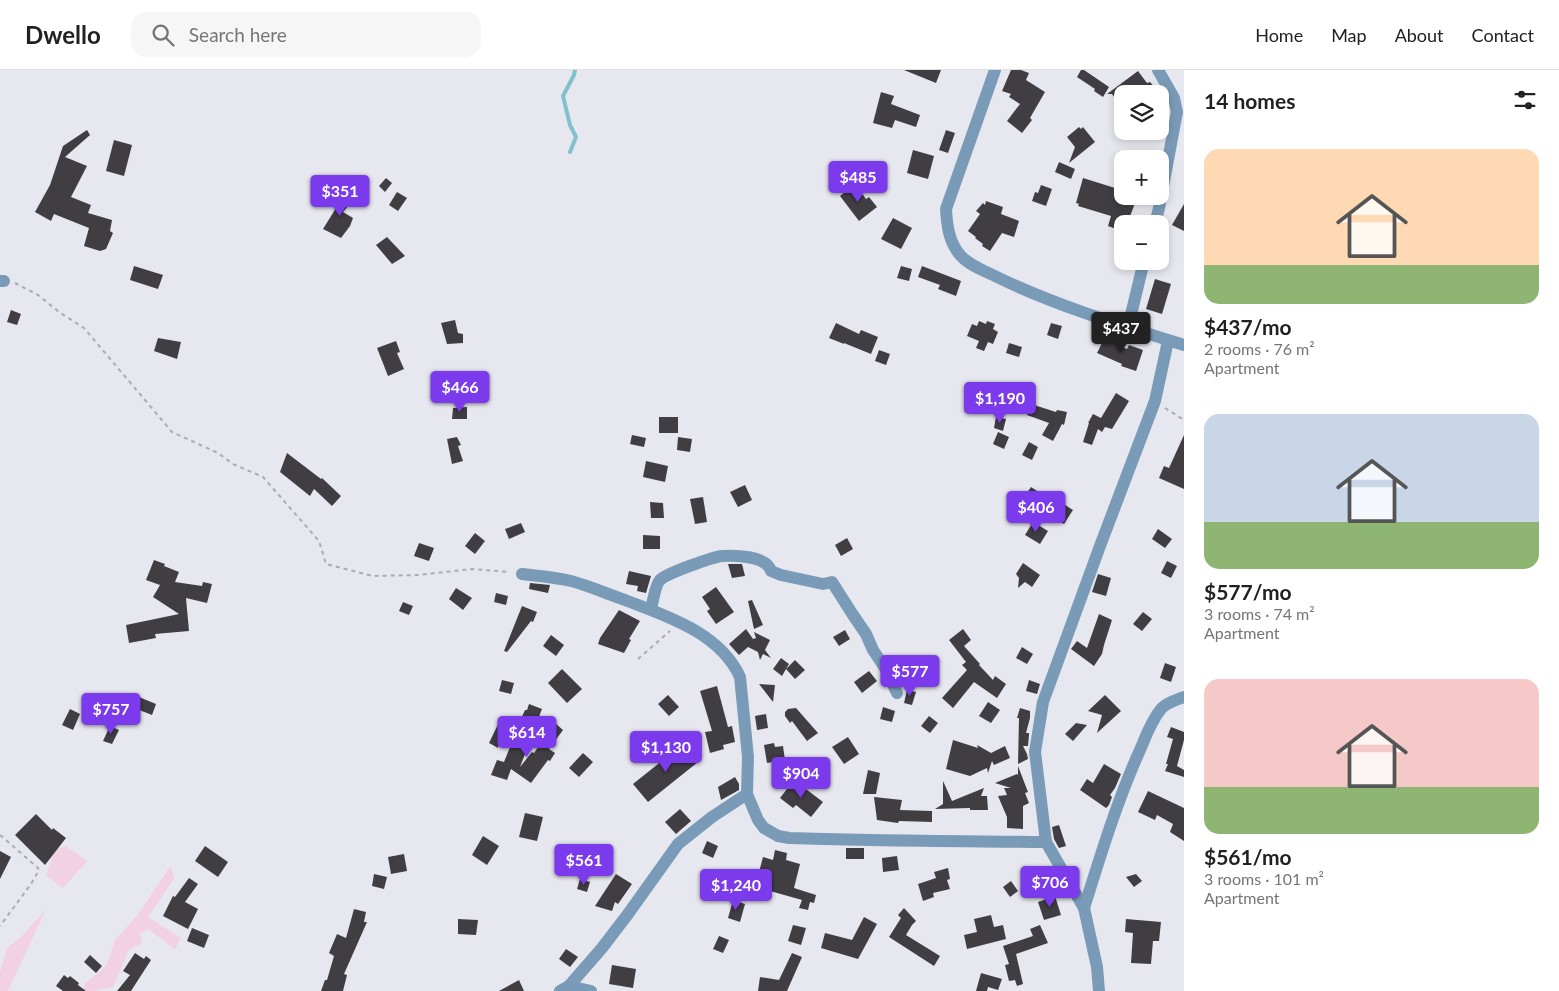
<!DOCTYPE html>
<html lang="en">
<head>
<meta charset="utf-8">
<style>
	body { margin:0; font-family:Lato,sans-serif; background:#f6f6f6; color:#202124; height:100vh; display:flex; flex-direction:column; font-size:19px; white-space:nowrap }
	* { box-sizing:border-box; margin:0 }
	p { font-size:16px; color:#757577 }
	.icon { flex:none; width:28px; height:28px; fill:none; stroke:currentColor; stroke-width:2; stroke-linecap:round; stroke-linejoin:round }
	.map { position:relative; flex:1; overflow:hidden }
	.panel { display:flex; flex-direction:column; background:#fff; width:375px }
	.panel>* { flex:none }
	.fabs { position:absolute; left:1114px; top:15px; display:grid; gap:10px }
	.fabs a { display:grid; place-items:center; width:55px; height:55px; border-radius:10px; background:#fff; box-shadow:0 2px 8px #0003; font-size:25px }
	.price { position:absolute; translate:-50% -42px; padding:0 11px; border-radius:5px; background:#7c3aed; color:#fff; font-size:16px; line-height:32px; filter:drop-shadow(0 1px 2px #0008) }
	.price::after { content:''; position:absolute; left:50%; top:30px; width:15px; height:11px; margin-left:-8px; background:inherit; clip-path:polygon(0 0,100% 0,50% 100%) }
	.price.current { background:#222; color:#fff }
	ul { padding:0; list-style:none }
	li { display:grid; align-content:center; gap:10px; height:265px; padding:0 20px }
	li span { display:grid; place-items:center; height:155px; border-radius:15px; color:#555 }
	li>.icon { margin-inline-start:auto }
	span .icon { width:90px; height:90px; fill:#fffc; stroke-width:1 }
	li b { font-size:21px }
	h2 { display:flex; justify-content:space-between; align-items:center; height:60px; padding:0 20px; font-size:21px }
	header { display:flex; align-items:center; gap:30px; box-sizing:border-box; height:70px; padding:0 25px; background:#fff; border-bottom:1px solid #e0e0e0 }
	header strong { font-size:24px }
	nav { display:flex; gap:28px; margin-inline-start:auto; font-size:18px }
	.search { width:350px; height:45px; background:#f6f6f6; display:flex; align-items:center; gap:12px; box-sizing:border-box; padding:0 18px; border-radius:15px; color:#757577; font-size:19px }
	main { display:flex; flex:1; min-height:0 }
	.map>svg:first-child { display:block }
</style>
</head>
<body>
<header>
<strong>Dwello</strong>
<div class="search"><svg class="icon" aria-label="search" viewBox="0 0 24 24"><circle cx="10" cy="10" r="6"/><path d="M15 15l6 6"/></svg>Search here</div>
<nav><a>Home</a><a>Map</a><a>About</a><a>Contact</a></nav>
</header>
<main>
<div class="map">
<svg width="1184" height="921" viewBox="0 0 1184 921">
	<rect width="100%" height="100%" fill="#e7e8ef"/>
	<g fill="#f2d1e3">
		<path d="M66,776L87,791L63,818L46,806L55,780Z"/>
		<path d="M171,795L174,809L148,847L181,868L175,879L148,859L140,864L142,873L129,880L113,917L92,921H81L85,914L106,896L115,870L137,846Z"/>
		<path d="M46,839L8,921H0V902L7,878L22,866Z"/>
	</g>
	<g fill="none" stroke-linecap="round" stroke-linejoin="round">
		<path stroke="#82c0cd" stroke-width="4" d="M570,82L576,67L570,55L563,26L574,5L575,0"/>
	</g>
	<g fill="#413e43">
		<path d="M904,0H941L936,13Z"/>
		<path d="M1011,0H1021L1029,3L1026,10L1045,22L1030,48L1032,50L1022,63L1007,51L1020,34L1009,27L1011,24L1002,21Z"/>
		<path d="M1081,0H1084L1109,17L1103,27L1094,21L1095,19L1077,7Z"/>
		<path d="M1138,1L1147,13L1150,12L1156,19L1153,21L1155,24H1122V38L1112,24H1107Z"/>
		<path d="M881,22L894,26L891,34L920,45L916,57L895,50L892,58L873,53Z"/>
		<path d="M1079,57L1081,59L1083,57L1095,72L1069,93L1075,77L1067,67Z"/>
		<path d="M87,60L90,65L65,87L87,96L71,127L91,135L88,143L112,150L110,161L113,163L106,179L100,181L84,176L89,158L54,144L51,151L35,142L50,115L63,76Z"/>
		<path d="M946,60L955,63L948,83L939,80Z"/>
		<path d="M114,70L132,75L124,106L106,101Z"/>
		<path d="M913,80L934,86L928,109L907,103Z"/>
		<path d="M1059,92L1075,99L1071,109L1055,102Z"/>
		<path d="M1121,100L1122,101V126H1132L1137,128L1127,154H1122V161L1108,156L1111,146L1078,136L1079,134L1076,133L1083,108L1115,118Z"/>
		<path d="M334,106L345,110L341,122L331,118Z"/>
		<path d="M386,108L392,113L385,122L379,116Z"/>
		<path d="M1041,115L1052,119L1046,136L1032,131L1035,122L1038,123Z"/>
		<path d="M851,117L854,121L858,118L866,129L869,127L877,137L859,151L840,126Z"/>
		<path d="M345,120L355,128L343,142L353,148L350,156L341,168L323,159L341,130L338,128Z"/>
		<path d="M397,122L407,128L398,141L389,135Z"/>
		<path d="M986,131L1003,137L1001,144L1019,151L1014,167L1002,163L990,181L982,176L983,174L975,168L976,167L968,161L980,144L976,141L983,133L985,135Z"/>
		<path d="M1184,134V161L1172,155Z"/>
		<path d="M893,148L912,158L901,179L881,169Z"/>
		<path d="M387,167L405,186L392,194L376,175Z"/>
		<path d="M134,196L163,205L158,219L130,210Z"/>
		<path d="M901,196L912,199L909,211L897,208Z"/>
		<path d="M922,196L961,211L956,226L938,219L940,215L918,207Z"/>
		<path d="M1155,209L1171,214L1162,244L1146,239Z"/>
		<path d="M11,240L21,244L17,255L7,252Z"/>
		<path d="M455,250L458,263L463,264V273L447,274L441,253Z"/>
		<path d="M979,251L986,254L987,251L995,254L993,259L998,262L993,274L988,272L984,281L976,278L979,271L967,266L972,254L977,256Z"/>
		<path d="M836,253L859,264L861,260L878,267L871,284L844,273V274L829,268Z"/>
		<path d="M1051,253L1062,256L1058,269L1047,265Z"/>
		<path d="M158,268L181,272L177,289L154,281Z"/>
		<path d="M1104,269L1127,279L1129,275L1143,280L1136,301L1121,296L1122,294L1097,283Z"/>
		<path d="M396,271L400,282L397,283L404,299L388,306L377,278Z"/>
		<path d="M1009,273L1022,277L1019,287L1006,283Z"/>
		<path d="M879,280L890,284L886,295L875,291Z"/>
		<path d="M1116,323L1129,331L1112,359L1105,357L1102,362L1098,359L1092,375L1083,372L1089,353H1088L1093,344L1101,348Z"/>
		<path d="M1031,334L1056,342L1057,340L1067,342L1064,355L1062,354L1053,371L1042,365L1049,353L1027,345Z"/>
		<path d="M467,337V349H452L453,338Z"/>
		<rect x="659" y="347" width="19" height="16"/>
		<path d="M996,347L1006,349L1003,361L994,358Z"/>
		<path d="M998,362L1009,367L1004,379L993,374Z"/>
		<path d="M632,365L646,368L644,377L630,374Z"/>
		<path d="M1184,365V419L1159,408L1164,396L1169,398Z"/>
		<path d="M457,367L461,375L458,376L463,391L452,394L447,369Z"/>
		<path d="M678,367L692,369L690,382L677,380Z"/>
		<path d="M1029,372L1038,377L1032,390L1022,385Z"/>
		<path d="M287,383L321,409L322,408L341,426L332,436L314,419L310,426L280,402Z"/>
		<path d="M646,391L668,396L665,412L643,407Z"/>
		<path d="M745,415L752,430L738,437L730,422Z"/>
		<path d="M1031,417L1042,424L1036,433L1025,426Z"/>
		<path d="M703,427L707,452L695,454L690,429Z"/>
		<path d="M1059,431L1073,440L1064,454L1050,446Z"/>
		<path d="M650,432L663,433L664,448H651Z"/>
		<path d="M1033,452L1048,461L1040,474L1025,465Z"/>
		<path d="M521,453L525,462L509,469L505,459Z"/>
		<path d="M1158,459L1172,469L1165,478L1152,469Z"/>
		<path d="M475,463L485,471L475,484L465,476Z"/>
		<path d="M643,465L660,466V479H643Z"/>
		<path d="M847,468L853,479L841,486L835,475Z"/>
		<path d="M419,473L434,478L429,491L414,486Z"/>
		<path d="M154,490L165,494L164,496L179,502L175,512L202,516L203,512L212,514L207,533L186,528L189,561L155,564L156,568L129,573L126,555L179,544L153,527L160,515L146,510Z"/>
		<path d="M1167,491L1177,496L1171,508L1161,503Z"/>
		<path d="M1023,493L1040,505L1032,517L1025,512L1018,518L1019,508L1016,504Z"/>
		<path d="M728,494H742L745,506L732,508Z"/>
		<path d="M629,501L651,506L646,523L637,521L638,516L626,514Z"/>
		<path d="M1098,504L1111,508L1106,526L1092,522Z"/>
		<path d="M530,513L550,515L548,523L529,519Z"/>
		<path d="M716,517L734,542L716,554L707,541L710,539L702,527Z"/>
		<path d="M456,518L472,528L463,540L449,529Z"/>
		<path d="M496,523L508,526L506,535L494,532Z"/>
		<path d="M752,530L763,555L754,559L748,531Z"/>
		<path d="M403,532L413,536L409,545L399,541Z"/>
		<path d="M522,536L537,542L533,552L531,551L507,582L504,581Z"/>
		<path d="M619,540L640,551L629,569L631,570L624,583L598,574L600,568Z"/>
		<path d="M1143,542L1152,549L1142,561L1133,554Z"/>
		<path d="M1099,544L1112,550L1104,575L1102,584L1094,596L1071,579L1077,571L1087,578Z"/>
		<path d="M746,559L753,569L756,568L754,562L770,570L765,580L771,588L763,584L760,590L758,582L748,577L739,585L729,574Z"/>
		<path d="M963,559L971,570L964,576L980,594L979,595L993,610L995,606L1006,614L997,628L974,612L953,638L942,628L967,600L962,595L966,592L949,570Z"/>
		<path d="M845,560L850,569L839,576L833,567Z"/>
		<path d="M551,565L564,575L556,586L543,576Z"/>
		<path d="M1022,577L1033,584L1027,594L1016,588Z"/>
		<path d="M781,588L789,594L786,599L795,590L805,600L795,609L786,599L782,606L773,599Z"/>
		<path d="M1165,593L1176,597L1171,612L1160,608Z"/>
		<path d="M562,599L582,619L567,633L548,613Z"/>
		<path d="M869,601L877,611L862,623L854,612Z"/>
		<path d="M502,610L514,613L511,624L499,621Z"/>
		<path d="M1029,610L1040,614L1037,624L1026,621Z"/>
		<path d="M759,614L775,615L773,632Z"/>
		<path d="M717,616L728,657L732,656L735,672L723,675L724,679L710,683L705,662L712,661L700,621Z"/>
		<path d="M907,620L916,622L912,635L904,633Z"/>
		<path d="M668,625L679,637L669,646L658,634Z"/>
		<path d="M1105,625L1121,641L1097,663L1102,645L1088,641Z"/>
		<path d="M139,627L156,634L152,645L134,638Z"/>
		<path d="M988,632L1000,640L991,653L979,646Z"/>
		<path d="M529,634L542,639L535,657L520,651L525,640H527Z"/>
		<path d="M883,637L895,641L892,652L880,649Z"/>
		<path d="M796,638L818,663L807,671L792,651L790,653L785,646V642L788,639Z"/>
		<path d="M1020,638L1030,641V648L1026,663H1029V665L1028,676H1023L1027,684L1028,689L1018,694L1019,648H1017Z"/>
		<path d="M70,639L80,644L73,660L62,655Z"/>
		<path d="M766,644L768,658L757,660L755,646Z"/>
		<path d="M929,646L938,653L930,663L921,656Z"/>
		<path d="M501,648L505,649L498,678L489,673Z"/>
		<path d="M555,653L563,660L549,679L555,683L550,691L548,690L531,713L511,699L507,710L491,705L497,690L504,692L512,672L527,679L520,697L532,682L534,683Z"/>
		<path d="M1076,653L1087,655L1073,671L1065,664Z"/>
		<path d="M110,656L119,660L112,674L103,671Z"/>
		<path d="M1171,657L1184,662V670L1177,696L1184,700V707L1165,701L1168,694H1166L1173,669L1167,667Z"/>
		<path d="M848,667L859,684L844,694L832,677Z"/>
		<path d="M953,670L978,678L977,675L991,683L1005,676L1010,688L994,695L992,691L988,703L987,698L970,706L946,699Z"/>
		<path d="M774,673L775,677L783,676L785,690L767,693L764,675Z"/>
		<path d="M683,674L698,692L648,732L633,714Z"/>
		<path d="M583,683L593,692L579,707L569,698Z"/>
		<path d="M1104,694L1121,704L1115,718L1110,725L1112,727L1109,735L1106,738L1080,720L1087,709L1093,713Z"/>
		<path d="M1018,696L1028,722L1025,723L1029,733L1023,736V759L1007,758V747L998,726L1007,725L1004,718H1011L995,713L1017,704L1018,705Z"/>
		<path d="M868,700L880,703L876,724H863Z"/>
		<path d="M735,707L739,714V720L721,730L718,717Z"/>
		<path d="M794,710L823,732L811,747L796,735L793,738L780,728Z"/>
		<path d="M943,711L952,731L984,718L981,726H987L988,740H970V738L935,739L943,734Z"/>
		<path d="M1148,721L1184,738V771L1170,762L1173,754L1157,745L1155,750L1138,742Z"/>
		<path d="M874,727L902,730L900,740L932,741V752L899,751L898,753L877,750Z"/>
		<path d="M680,739L691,751L676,764L665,752Z"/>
		<path d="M525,743L543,747L537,771L519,767Z"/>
		<path d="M36,744L52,760L53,758L66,768L45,795L15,765Z"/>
		<path d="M1059,755L1066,776L1059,778L1054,769L1052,757Z"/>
		<path d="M483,766L499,776L487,795L472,785Z"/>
		<path d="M707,771L718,776L713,788L702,783Z"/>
		<path d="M205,776L228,792L218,807L195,791Z"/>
		<rect x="846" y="778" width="18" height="11"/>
		<path d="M775,780L787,783L786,790L800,794L794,818L816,825L814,833L810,832L808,840L799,838L802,830L759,818L764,803L759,802L763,787L773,790Z"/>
		<path d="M0,781L11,787L0,809Z"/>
		<path d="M404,784L407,801L391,804L388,787Z"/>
		<path d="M897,786L899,800L883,802L882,788Z"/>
		<path d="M948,798L950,809L947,810L950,819L933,823L934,827L923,831L918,814L936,808L934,802Z"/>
		<path d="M374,804L387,807L384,819L372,816Z"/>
		<path d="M616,804L632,814L618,834L615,832L612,841L595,836Z"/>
		<path d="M1136,804L1142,811L1134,817L1126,807Z"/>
		<path d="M189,808L198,814L185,832L198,839L188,859L163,846L173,826L175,827Z"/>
		<path d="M580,809L590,812L587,822L577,819Z"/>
		<path d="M1011,811L1018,821L1010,827L1003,817Z"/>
		<path d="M1055,826L1061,845L1044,850L1038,832Z"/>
		<path d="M733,830L745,834L740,852L728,848Z"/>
		<path d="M904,838L916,851L912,855L906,865L940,886L934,896L889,867L901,848L898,845Z"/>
		<path d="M354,839L366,842L364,852H367L344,904L347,905L343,921H321L325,910H327L334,886L329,883L337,864L346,868Z"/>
		<path d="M991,845L994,857L1003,855L1006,869L967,879L964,865L977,862L974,849Z"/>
		<path d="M864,847L877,854L858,889L821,878L825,863L852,870Z"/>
		<path d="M458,849L478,850L476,865L458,864Z"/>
		<path d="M1126,849L1161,852L1159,871H1153L1151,894L1131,893L1133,863L1125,862Z"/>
		<path d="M793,855L806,858L801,875L788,871Z"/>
		<path d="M1040,855L1048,873L1016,884L1023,914L1017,916L1015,910L1009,911L1005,895L1009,894L1003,876L1033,866L1030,859Z"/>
		<path d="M192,858L209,865L204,878L187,871Z"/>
		<path d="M719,866L729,870L723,883L713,879Z"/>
		<path d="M566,879L578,887L570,897L559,889Z"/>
		<path d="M135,883L144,889L146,886L151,890L131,921H117L130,905L123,901Z"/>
		<path d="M792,883L802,887L787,921H758L760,907L779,910Z"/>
		<path d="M90,885L102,896L96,903L84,892Z"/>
		<path d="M612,895L636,899L633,918L609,914Z"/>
		<path d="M981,903L1002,909L998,920L988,917L987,921H976Z"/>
		<path d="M64,905L68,908L70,906L79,913L78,915L86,921H63L56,916Z"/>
		<path d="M519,910L524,921H499Z"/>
	</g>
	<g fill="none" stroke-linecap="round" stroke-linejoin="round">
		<g stroke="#ababb0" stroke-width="2" stroke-dasharray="4 4" stroke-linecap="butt">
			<path d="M15,213L38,225L59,242L84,258L172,362L218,383L233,394L263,407L319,471L326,494L373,506L418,505L472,499L509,502"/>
			<path d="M1165,338L1184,350"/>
			<path d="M638,589L670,561"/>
			<path d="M0,765L37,797L39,800L31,814L0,856"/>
		</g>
		<g stroke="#7a9bb8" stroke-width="12">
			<path d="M995,0L946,139C947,156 949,173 961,186C970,196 985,201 997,207C1054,235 1123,256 1184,275"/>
			<path d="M1155,154L1159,138L1177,42L1174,28L1158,0"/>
			<path d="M0,211H4"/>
			<path d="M1128,257L1144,191"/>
			<path d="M522,504C538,506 555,507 571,511C590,516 607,524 625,530C667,546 720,563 740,607L748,687L747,724L758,750L764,758L778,766L789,768C875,771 960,771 1046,772"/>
			<path d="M651,539C653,532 655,515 660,510C667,503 713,487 722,486C736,485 767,486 771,501L781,505L823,514L832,512L853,545L866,564L873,580L885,598L897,623"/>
			<path d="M1084,838C1101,784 1117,731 1140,680C1146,666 1151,651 1161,639C1166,633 1176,630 1184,627"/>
			<path d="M569,916L591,921"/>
			<path d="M560,921L569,916L602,878L628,844L678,774L712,747L747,724"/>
			<path d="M1099,921L1097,897L1084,838L1046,772L1035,682L1043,632L1100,476L1155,331L1168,271"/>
		</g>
	</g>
</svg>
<div class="fabs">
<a><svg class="icon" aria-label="layers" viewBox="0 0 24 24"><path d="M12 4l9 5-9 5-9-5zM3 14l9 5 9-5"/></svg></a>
<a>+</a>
<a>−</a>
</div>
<b class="price" style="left:858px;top:133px">$485</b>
<b class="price" style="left:340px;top:147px">$351</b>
<b class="price current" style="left:1121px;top:284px">$437</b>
<b class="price" style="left:460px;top:343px">$466</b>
<b class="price" style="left:1000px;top:354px">$1,190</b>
<b class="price" style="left:1036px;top:463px">$406</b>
<b class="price" style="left:910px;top:627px">$577</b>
<b class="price" style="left:111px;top:665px">$757</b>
<b class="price" style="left:527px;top:688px">$614</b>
<b class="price" style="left:666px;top:703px">$1,130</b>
<b class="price" style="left:801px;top:729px">$904</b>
<b class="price" style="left:584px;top:816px">$561</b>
<b class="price" style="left:1050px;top:838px">$706</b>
<b class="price" style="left:736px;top:841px">$1,240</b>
</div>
<section class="panel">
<h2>14 homes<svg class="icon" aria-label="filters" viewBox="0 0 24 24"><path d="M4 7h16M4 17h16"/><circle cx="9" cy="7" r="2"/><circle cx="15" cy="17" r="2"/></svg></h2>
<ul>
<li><span style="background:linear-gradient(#ffd9b3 75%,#8fb573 0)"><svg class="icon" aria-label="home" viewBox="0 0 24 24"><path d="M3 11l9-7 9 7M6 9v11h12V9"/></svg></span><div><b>$437/mo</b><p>2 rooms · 76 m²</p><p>Apartment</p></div></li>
<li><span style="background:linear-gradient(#c9d6e8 70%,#8fb573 0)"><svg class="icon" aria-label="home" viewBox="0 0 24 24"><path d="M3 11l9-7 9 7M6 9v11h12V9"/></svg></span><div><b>$577/mo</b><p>3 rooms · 74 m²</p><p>Apartment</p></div></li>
<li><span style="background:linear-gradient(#f6c9c9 70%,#8fb573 0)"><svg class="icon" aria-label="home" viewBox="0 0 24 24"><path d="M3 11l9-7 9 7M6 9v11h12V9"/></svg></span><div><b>$561/mo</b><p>3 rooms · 101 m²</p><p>Apartment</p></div></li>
</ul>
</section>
</main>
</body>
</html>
